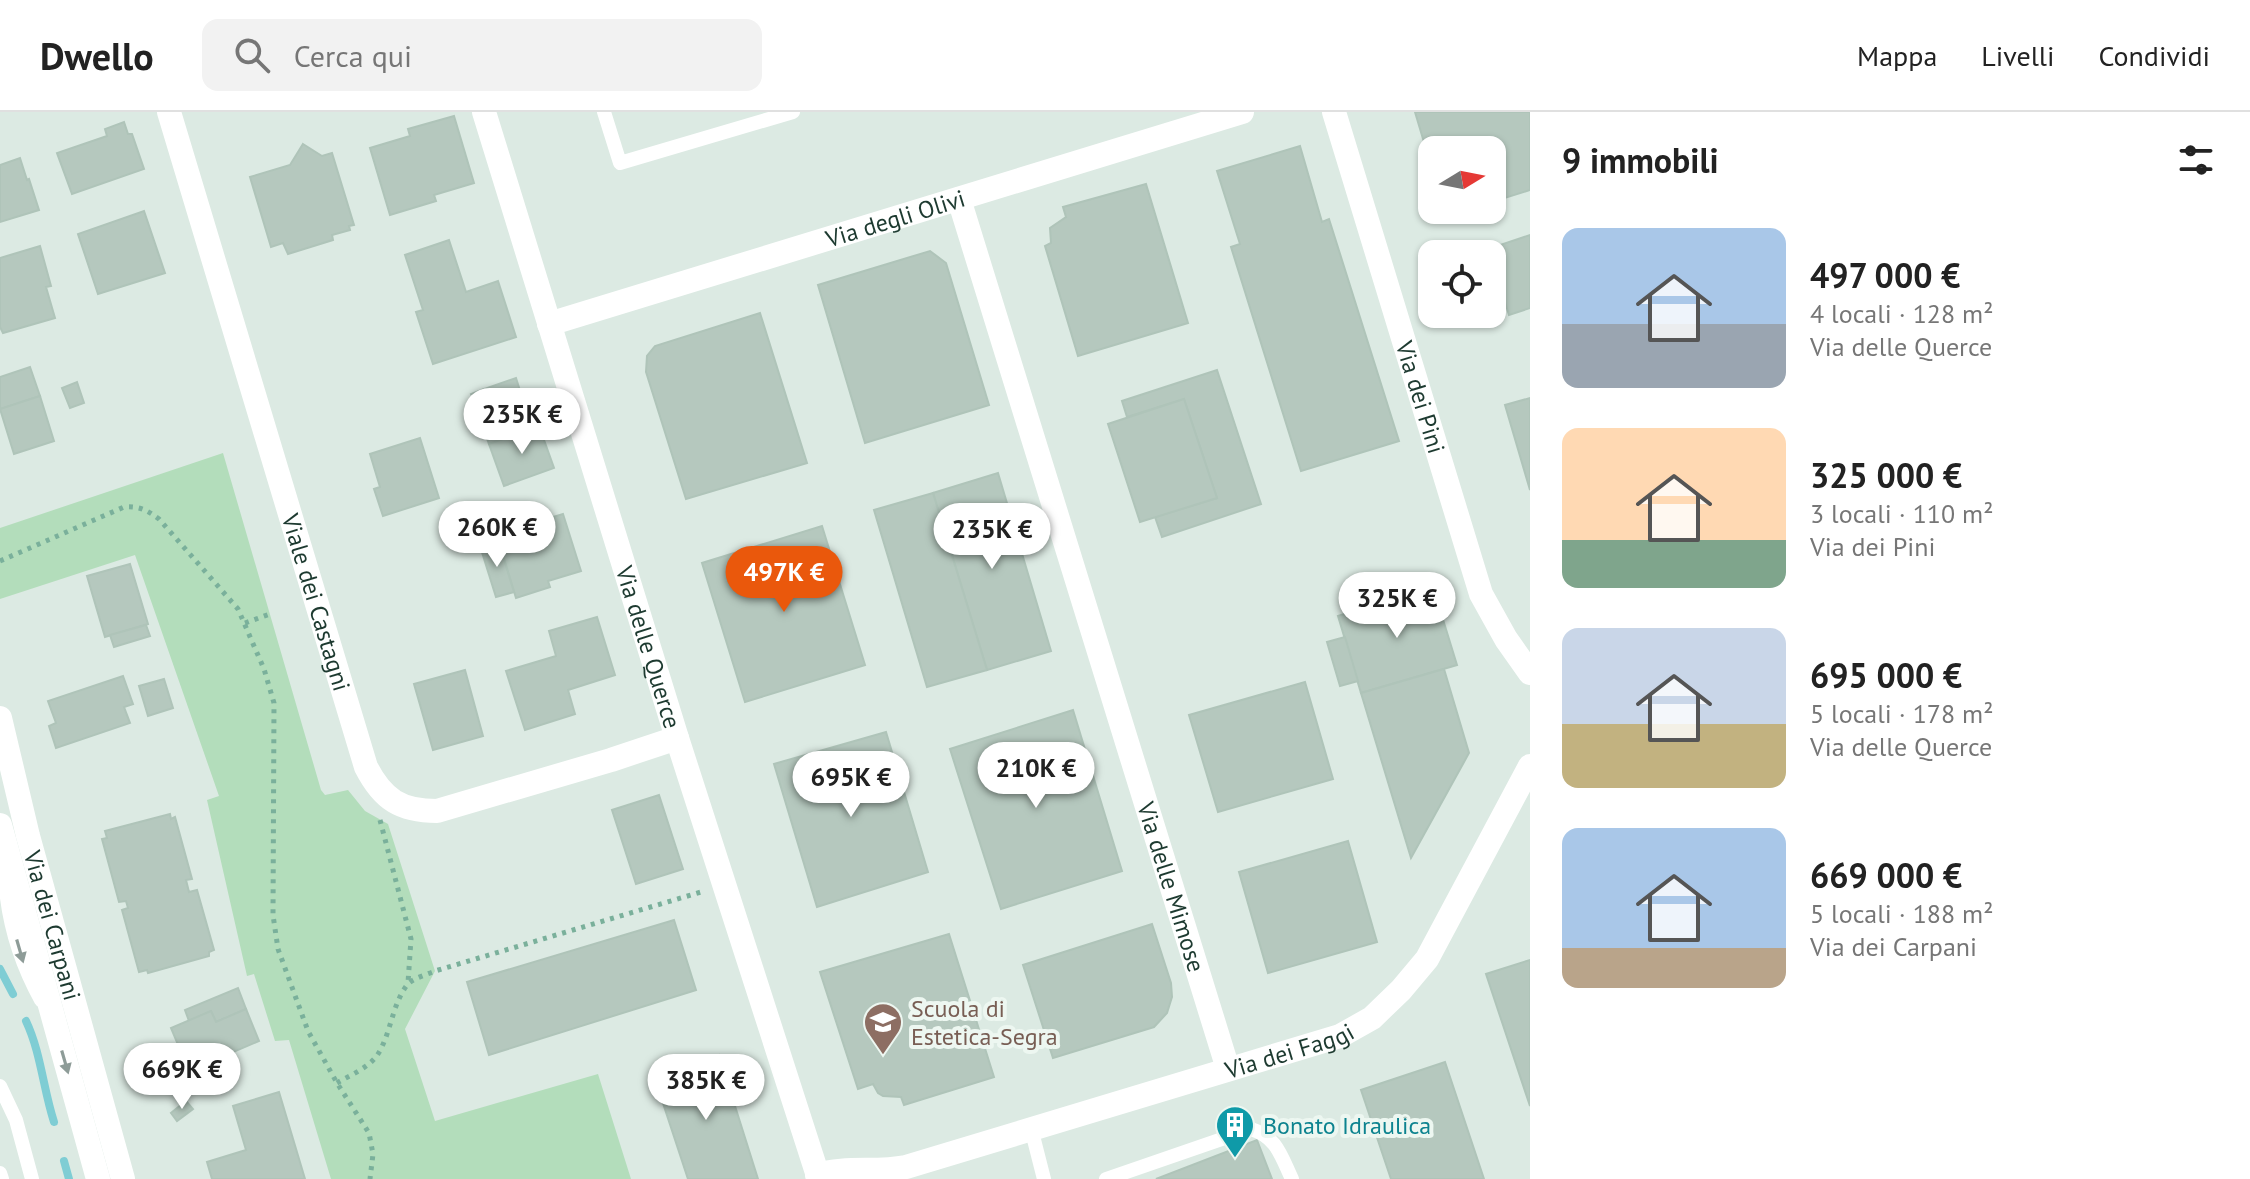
<!DOCTYPE html>
<html lang="it">
<head>
<meta charset="utf-8">
<style>
	body { margin:0; font-family:"PT Sans",sans-serif; background:#f2f2f2; color:#222; height:100vh; display:flex; flex-direction:column; font-size:30px; white-space:nowrap }
	* { box-sizing:border-box; margin:0 }
	p { font-size:26px; color:#767676 }
	.icon { flex:none; width:44px; height:44px; fill:none; stroke:currentColor; stroke-width:2; stroke-linecap:round; stroke-linejoin:round }
	.map { position:relative; flex:1; overflow:hidden }
	.details { display:flex; flex-direction:column; background:#fff; width:720px }
	.details>* { flex:none }
	.needle { width:52px; rotate:80deg }
	.buttons { position:absolute; left:1418px; top:24px; display:grid; gap:16px }
	.buttons a { display:grid; place-items:center; width:88px; height:88px; border-radius:16px; background:#fff; box-shadow:0 2px 6px #0004; font-size:40px }
	.price { position:absolute; translate:-50% -68px; padding:0 18px; border-radius:28px; background:#fff; color:#222; font-size:26px; line-height:52px; filter:drop-shadow(0 2px 4px #0008) }
	.price::after { content:''; position:absolute; left:50%; top:48px; width:24px; height:18px; margin-left:-12px; background:inherit; clip-path:polygon(0 0,100% 0,50% 100%) }
	.price.selected { background:#ea580c; color:#fff }
	ul { padding:0; list-style:none }
	li { display:flex; align-items:center; gap:24px; height:200px; padding:0 32px }
	li span { display:grid; place-items:center; flex:none; width:224px; height:160px; border-radius:16px; color:#555 }
	li>.icon { margin-inline-start:auto }
	span .icon { width:96px; height:96px; fill:#fffc; stroke-width:1 }
	li b { font-size:34px }
	h2 { display:flex; justify-content:space-between; align-items:center; height:96px; padding:0 32px; font-size:34px }
	header { display:flex; align-items:center; gap:48px; box-sizing:border-box; height:112px; padding:0 40px; background:#fff; border-bottom:2px solid #e0e0e0 }
	header strong { font-size:38px }
	nav { display:flex; gap:44px; margin-inline-start:auto; font-size:28px }
	.search { width:560px; height:72px; background:#f2f2f2; display:flex; align-items:center; gap:20px; box-sizing:border-box; padding:0 28px; border-radius:16px; color:#767676; font-size:30px }
	main { display:flex; flex:1; min-height:0 }
	.map>svg:first-child { display:block }
</style>
</head>
<body>
<header>
<strong>Dwello</strong>
<div class="search"><svg class="icon" aria-label="search" viewBox="0 0 24 24"><circle cx="10" cy="10" r="6"/><path d="M15 15l6 6"/></svg>Cerca qui</div>
<nav><a>Mappa</a><a>Livelli</a><a>Condividi</a></nav>
</header>
<main>
<div class="map">
<svg width="1530" height="1067" viewBox="0 0 1530 1067">
	<rect width="100%" height="100%" fill="#dceae3"/>
	<path fill="#b3ddbb" d="M223,341L321,678L325,683L348,678L365,699L388,712L435,859L405,917L435,1009L598,962L631,1067H331L289,928L275,929L254,862L247,864L207,688L219,684L135,443L0,487V416Z"/>
	<g fill="none" stroke-linecap="round" stroke-linejoin="round">
		<g stroke="#7fcdd4" stroke-width="8">
			<path d="M0,857L13,882"/>
			<path d="M26,909C41,941 43,976 54,1010"/>
			<path d="M64,1049L69,1067"/>
		</g>
	</g>
	<g fill="#b5c8be" stroke="#afc4b9" stroke-width="2">
		<path d="M1415,0H1530V78L1492,90V38H1432V57Z"/>
		<path d="M454,4L474,71L434,83L436,89L390,103L370,36L410,24L408,17Z"/>
		<path d="M124,10L128,22H132L144,57L72,82L57,41L107,24L105,17Z"/>
		<path d="M303,32L322,44L332,41L354,113L349,114L350,118L332,123L333,128L288,142L283,131L271,135L250,65L290,53Z"/>
		<path d="M1300,34L1322,110L1329,107L1399,329L1301,359L1231,135L1240,132L1217,59Z"/>
		<path d="M20,46L27,68L29,67L39,98L0,110V53Z"/>
		<path d="M1146,72L1188,211L1078,244L1045,134L1051,131L1050,116L1066,105L1063,95Z"/>
		<path d="M144,99L165,161L98,182L78,122Z"/>
		<path d="M1530,123V196L1509,203L1492,148V142H1490L1488,137Z"/>
		<path d="M449,128L466,180L498,169L516,225L433,252L416,200L423,198L405,143Z"/>
		<path d="M40,134L51,174L46,175L55,206L3,221L0,215V146Z"/>
		<path d="M930,139L946,151L989,293L865,331L818,173Z"/>
		<path d="M760,201L807,351L686,387L646,260L647,244L655,234Z"/>
		<path d="M30,255L40,284L0,297V265Z"/>
		<path d="M1217,258L1261,392L1162,425L1155,405L1217,386L1184,287L1127,305L1122,289Z"/>
		<path d="M516,266L522,285L529,287L539,314L489,332L486,324L493,302L484,277Z"/>
		<path d="M77,270L84,291L70,296L62,276Z"/>
		<path d="M484,277L493,302L486,324L471,282Z"/>
		<path d="M40,284L54,329L14,342L0,297Z"/>
		<path d="M1530,286V378L1505,293Z"/>
		<path d="M1184,287L1217,386L1140,410L1108,312Z"/>
		<path d="M539,314L554,356L504,374L489,332Z"/>
		<path d="M420,326L439,386L383,404L374,377L380,375L370,342Z"/>
		<path d="M998,361L1051,539L987,558L933,381Z"/>
		<path d="M933,381L987,558L927,575L874,398Z"/>
		<path d="M563,402L581,459L548,469L550,475L516,486L498,427L531,417L530,412Z"/>
		<path d="M822,414L865,553L745,590L702,451Z"/>
		<path d="M498,428L514,480L496,485L480,434Z"/>
		<path d="M130,452L148,512L105,525L87,464Z"/>
		<path d="M1433,475L1457,553L1361,581L1338,504Z"/>
		<path d="M597,505L615,563L568,578L575,602L525,618L506,559L556,544L549,519Z"/>
		<path d="M146,513L150,524L114,535L110,523Z"/>
		<path d="M1345,525L1358,569L1340,574L1327,530Z"/>
		<path d="M1444,557L1469,641L1411,746L1361,581Z"/>
		<path d="M465,558L483,624L433,638L414,572Z"/>
		<path d="M123,564L133,592L124,595L130,611L56,636L49,614L56,611L48,589Z"/>
		<path d="M164,567L173,596L148,604L139,574Z"/>
		<path d="M1305,570L1333,667L1218,700L1189,603Z"/>
		<path d="M1073,598L1122,759L1001,797L950,637Z"/>
		<path d="M886,620L928,760L817,795L774,652Z"/>
		<path d="M659,683L683,757L636,772L612,698Z"/>
		<path d="M170,702L171,707L175,705L192,767L186,768L189,780L197,778L214,838L209,840V844L148,861L147,858L139,860L122,798L128,796L126,789L119,790L102,727L107,726L105,719Z"/>
		<path d="M1348,729L1377,830L1268,861L1239,760Z"/>
		<path d="M674,808L696,878L489,943L467,870Z"/>
		<path d="M1152,812L1171,871L1172,885L1167,901L1154,915L1053,946L1023,853Z"/>
		<path d="M949,822L994,965L904,993L901,985L883,984L878,981L873,972L858,977L820,860Z"/>
		<path d="M1530,848V994L1486,862Z"/>
		<path d="M238,876L246,897L216,910L211,899L189,909L185,898Z"/>
		<path d="M246,897L259,929L226,943L230,951L192,966L171,916L211,899L216,910Z"/>
		<path d="M719,943L729,975L758,1067H688L654,964Z"/>
		<path d="M1445,950L1484,1067H1391L1361,978Z"/>
		<path d="M279,980L305,1067H212L207,1050L246,1038L233,994Z"/>
		<path d="M186,989L193,997L177,1009L171,1001Z"/>
		<path d="M1257,1028L1272,1067H1156Z"/>
	</g>
	<g fill="none" stroke-linecap="round" stroke-linejoin="round">
		<g stroke="#7ab09b" stroke-width="5" stroke-dasharray="4 6" stroke-linecap="butt">
			<path d="M0,449L124,395C139,394 147,398 159,407L238,497L264,557L274,591L273,803L278,837L308,919L337,971L369,1021L373,1042L370,1067"/>
			<path d="M245,511L270,502"/>
			<path d="M380,708L411,827L408,871"/>
			<path d="M337,971C350,963 369,956 378,942C391,921 392,893 407,873C413,866 426,863 435,859L701,780"/>
		</g>
		<g stroke="#fff" stroke-width="14">
			<path d="M604,0L620,51L793,0"/>
			<path d="M5,763C7,807 20,850 41,888"/>
			<path d="M0,974L16,1008L32,1067"/>
			<path d="M1031,1016L1044,1067"/>
			<path d="M0,1061L2,1067"/>
			<path d="M1106,1067L1251,1017C1277,1025 1281,1044 1292,1067"/>
		</g>
		<g stroke="#fff" stroke-width="24">
			<path id="s1" d="M169,0L366,655C383,688 401,699 437,699L611,648L677,626"/>
			<path id="s2" d="M484,0L677,626L819,1067"/>
			<path id="s3" d="M1334,0L1481,482L1506,527L1530,561"/>
			<path id="s4" d="M959,87L1228,957"/>
			<path id="s5" d="M549,212L1242,0"/>
			<path id="s6" d="M817,1063C846,1054 876,1061 906,1055L1340,924L1372,906L1401,878L1427,847L1530,654"/>
		</g>
		<g stroke="#fff" stroke-width="24">
			<path id="s7" d="M0,606L28,724L123,1067"/>
			<path d="M0,713L98,1067"/>
		</g>
	</g>
	<defs><path id="oneway-solid" d="M-6-.8H1V-3.2L6.5 0L1 3.2V.8H-6Z" transform="scale(2)"/></defs>
	<g fill="#8e9c98">
		<use href="#oneway-solid" transform="translate(20 839) rotate(74)"/>
		<use href="#oneway-solid" transform="translate(65 950) rotate(74)"/>
	</g>
	<defs>
		<symbol id="school-pin" viewBox="-11 -11 22 30"><path d="M0 17L-7.5 6A9.5 9.5 0 1 1 7.5 6Z" fill="#8d6e63" stroke="#edf7f1"/><path d="M0-5L7-2L0 1L-7-2ZM-4 1L0 2.5L4 1V4Q0 6-4 4Z" fill="#fff"/></symbol>
		<symbol id="building-pin" viewBox="-11 -11 22 30"><path d="M0 17L-7.5 6A9.5 9.5 0 1 1 7.5 6Z" fill="#0f9aa8" stroke="#edf7f1"/><path d="M-4-6H4V6H1V3H-1V6H-4ZM-2.5-4.3h1.7v1.8h-1.7ZM.8-4.3h1.7v1.8H.8ZM-2.5-1h1.7V.8h-1.7ZM.8-1h1.7V.8H.8Z" fill="#fff"/></symbol>
	</defs>
	<g fill-rule="evenodd">
		<use href="#school-pin" x="861" y="888" width="44" height="60"/>
		<use href="#building-pin" x="1213" y="991" width="44" height="60"/>
	</g>
	<g text-anchor="middle" dominant-baseline="central" stroke-width="8" stroke-linejoin="round" paint-order="stroke">
		<g font-size="24" fill="#1d3a30" stroke="#edf7f1">
			<text stroke="none"><textPath href="#s5" startOffset="362">Via degli Olivi</textPath></text>
			<text stroke="none"><textPath href="#s3" startOffset="298">Via dei Pini</textPath></text>
			<text stroke="none"><textPath href="#s1" startOffset="512">Viale dei Castagni</textPath></text>
			<text stroke="none"><textPath href="#s2" startOffset="560">Via delle Querce</textPath></text>
			<text stroke="none"><textPath href="#s4" startOffset="720">Via delle Mimose</textPath></text>
			<text stroke="none"><textPath href="#s7" startOffset="214">Via dei Carpani</textPath></text>
			<text stroke="none"><textPath href="#s6" startOffset="490">Via dei Faggi</textPath></text>
		</g>
		<g font-size="24" fill="#785e54" stroke="#edf7f1" text-anchor="start">
			<text x="911" y="896">Scuola di<tspan x="911" dy="28">Estetica-Segra</tspan></text>
		</g>
		<g font-size="24" fill="#0d838f" stroke="#edf7f1" text-anchor="start">
			<text x="1263" y="1013">Bonato Idraulica</text>
		</g>
	</g>
</svg>
<div class="buttons">
<a><svg class="needle" viewBox="-14 -14 28 28"><path d="M0-13l5 13h-10z" fill="#e53935"/><path d="M0 13l5-13h-10z" fill="#767676"/></svg></a>
<a><svg class="icon" aria-label="locate" viewBox="0 0 24 24"><circle cx="12" cy="12" r="6"/><path d="M12 2v4M12 18v4M2 12h4M18 12h4"/></svg></a>
</div>
<b class="price" style="left:522px;top:344px">235K €</b>
<b class="price" style="left:497px;top:457px">260K €</b>
<b class="price" style="left:992px;top:459px">235K €</b>
<b class="price selected" style="left:784px;top:502px">497K €</b>
<b class="price" style="left:1397px;top:528px">325K €</b>
<b class="price" style="left:1036px;top:698px">210K €</b>
<b class="price" style="left:851px;top:707px">695K €</b>
<b class="price" style="left:182px;top:999px">669K €</b>
<b class="price" style="left:706px;top:1010px">385K €</b>
</div>
<section class="details">
<h2>9 immobili<svg class="icon" aria-label="filters" viewBox="0 0 24 24"><path d="M4 7h16M4 17h16"/><circle cx="9" cy="7" r="2"/><circle cx="15" cy="17" r="2"/></svg></h2>
<ul>
<li><span style="background:linear-gradient(#a9c7e8 60%,#9aa5b1 0)"><svg class="icon" aria-label="home" viewBox="0 0 24 24"><path d="M3 11l9-7 9 7M6 9v11h12V9"/></svg></span><div><b>497 000 €</b><p>4 locali · 128 m²</p><p>Via delle Querce</p></div></li>
<li><span style="background:linear-gradient(#ffd9b3 70%,#7fa58c 0)"><svg class="icon" aria-label="home" viewBox="0 0 24 24"><path d="M3 11l9-7 9 7M6 9v11h12V9"/></svg></span><div><b>325 000 €</b><p>3 locali · 110 m²</p><p>Via dei Pini</p></div></li>
<li><span style="background:linear-gradient(#c9d6e8 60%,#c2b280 0)"><svg class="icon" aria-label="home" viewBox="0 0 24 24"><path d="M3 11l9-7 9 7M6 9v11h12V9"/></svg></span><div><b>695 000 €</b><p>5 locali · 178 m²</p><p>Via delle Querce</p></div></li>
<li><span style="background:linear-gradient(#a9c7e8 75%,#b9a48a 0)"><svg class="icon" aria-label="home" viewBox="0 0 24 24"><path d="M3 11l9-7 9 7M6 9v11h12V9"/></svg></span><div><b>669 000 €</b><p>5 locali · 188 m²</p><p>Via dei Carpani</p></div></li>
</ul>
</section>
</main>
</body>
</html>
